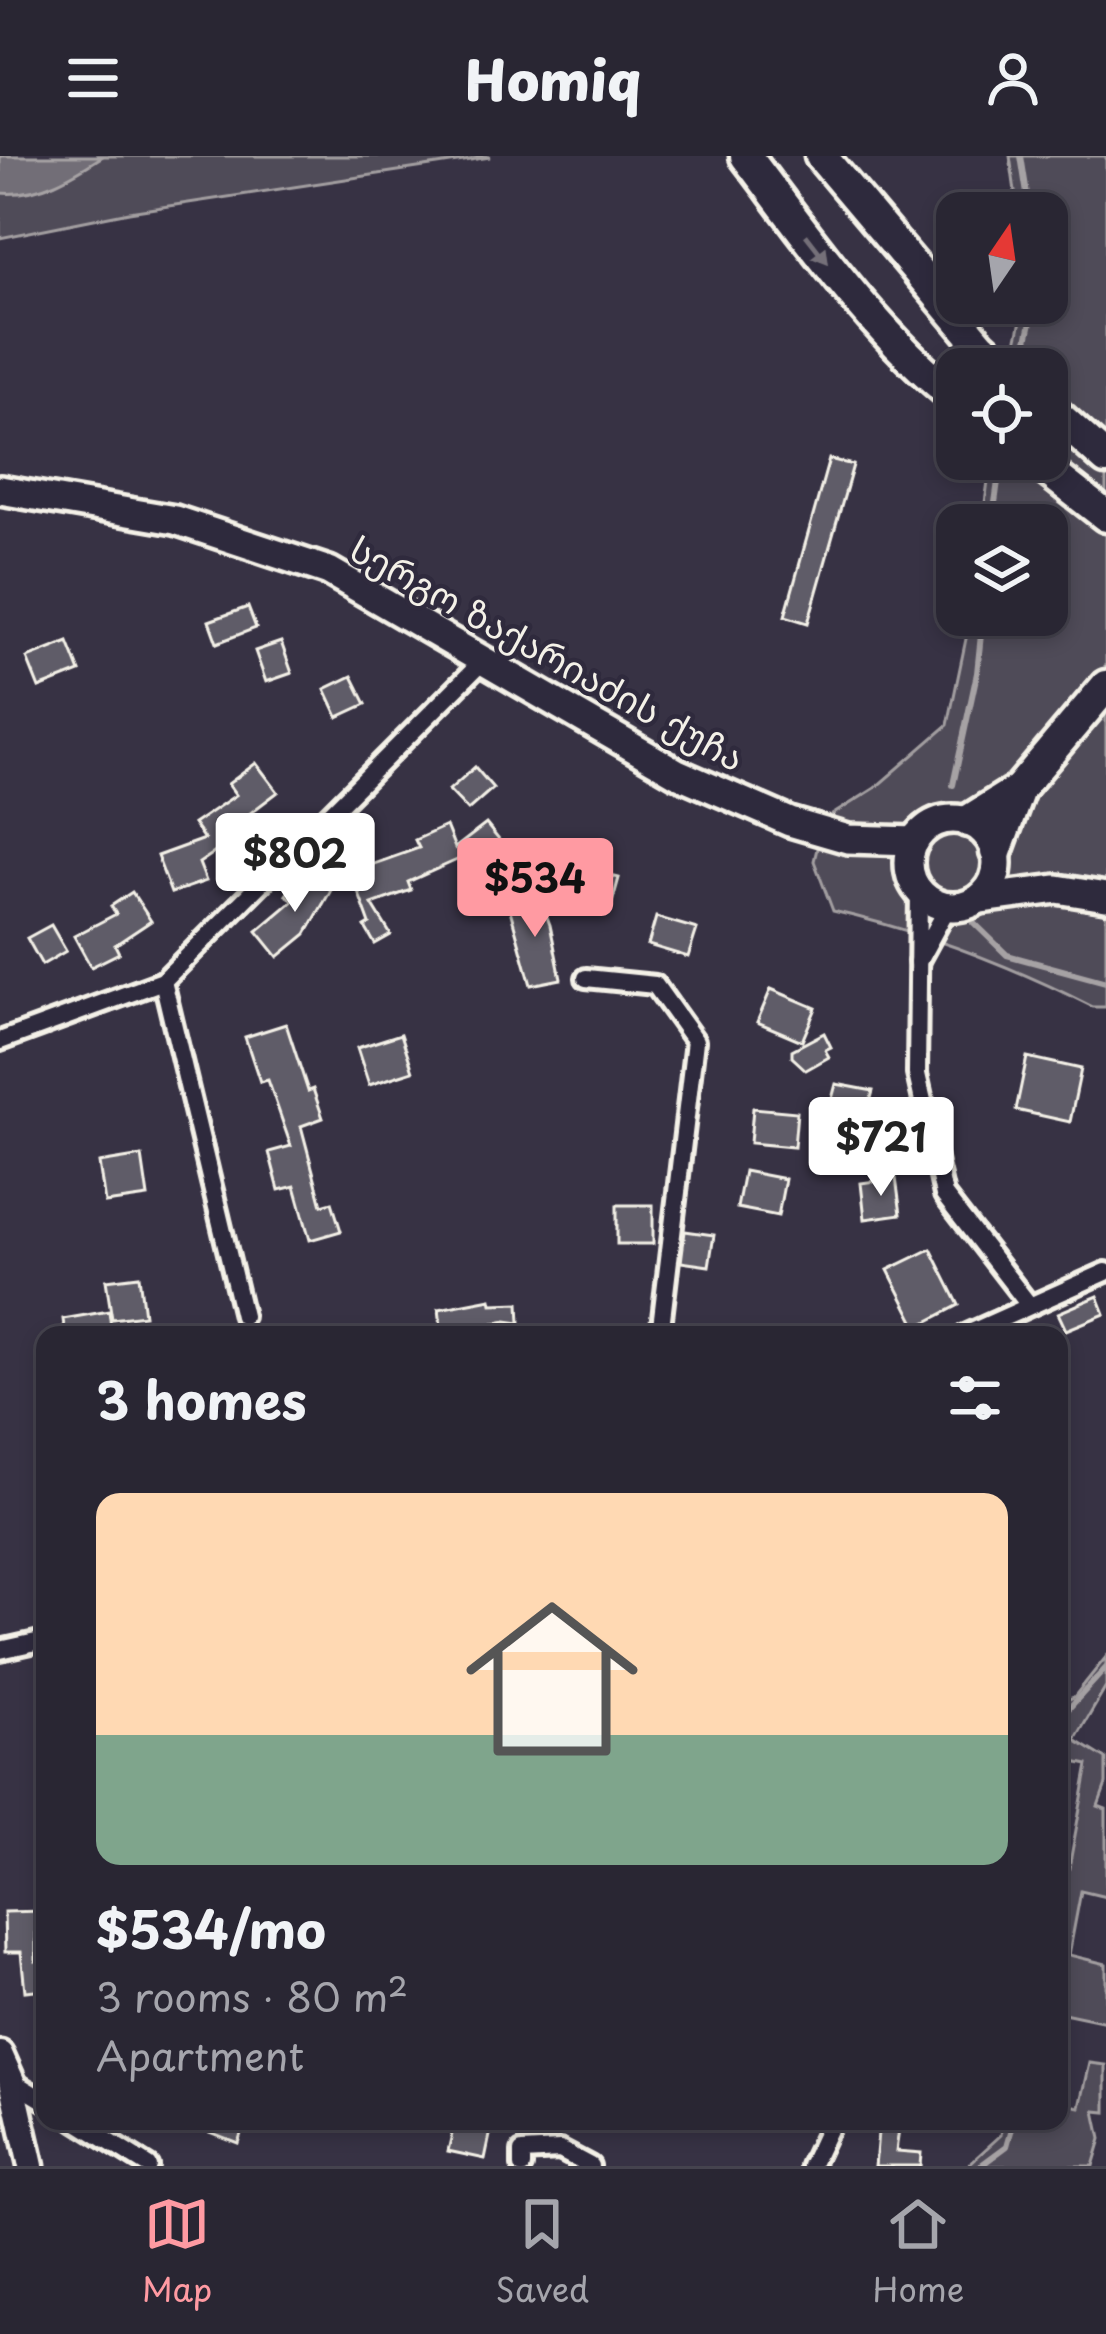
<!DOCTYPE html>
<html lang="en">
<head>
<meta charset="utf-8">
<style>
	body { margin:0; font-family:"Playpen Sans","Noto Sans Georgian",sans-serif; background:#35323f; color:#f1f3f6; height:100vh; display:flex; flex-direction:column; font-size:45px; white-space:nowrap }
	* { box-sizing:border-box; margin:0 }
	p { font-size:39px; color:#a5a5ac }
	.icon { flex:none; width:66px; height:66px; fill:none; stroke:currentColor; stroke-width:2; stroke-linecap:round; stroke-linejoin:round }
	.map { position:relative; flex:1; overflow:hidden }
	.panel { position:absolute; left:36px; top:1170px; width:1032px; height:804px; display:flex; flex-direction:column; background:#292633; border-radius:24px; box-shadow:0 6px 18px #0003,0 0 0 3px #45434e }
	.panel>* { flex:none }
	.needle { width:78px; rotate:13deg }
	.tools { position:absolute; left:936px; top:36px; display:grid; gap:24px }
	.tools a { display:grid; place-items:center; width:132px; height:132px; border-radius:24px; background:#292633; box-shadow:0 6px 18px #0003,0 0 0 3px #45434e; font-size:60px }
	.price { position:absolute; translate:-50% -102px; padding:0 27px; border-radius:12px; background:#fff; color:#222; font-size:39px; line-height:78px; filter:drop-shadow(0 3px 6px #0008) }
	.price::after { content:''; position:absolute; left:50%; top:72px; width:36px; height:27px; margin-left:-18px; background:inherit; clip-path:polygon(0 0,100% 0,50% 100%) }
	.price.selected { background:#ff9aa2; color:#111 }
	ul { padding:0; list-style:none }
	li { display:grid; align-content:center; gap:24px; height:636px; padding:0 60px }
	li+li { border-top:3px solid #45434e }
	li span { display:grid; place-items:center; height:372px; border-radius:24px; color:#555 }
	li>.icon { margin-inline-start:auto }
	span .icon { width:216px; height:216px; fill:#fffc; stroke-width:1 }
	li b { font-size:51px }
	h2 { display:flex; justify-content:space-between; align-items:center; height:144px; padding:0 60px; font-size:51px }
	header { display:flex; justify-content:space-between; align-items:center; height:156px; padding:0 60px; background:#292633; font-size:54px; font-weight:800 }
	.tabs { display:flex; justify-content:space-around; align-items:center; height:168px; border-top:3px solid #45434e; background:#292633; font-size:33px; color:#a5a5ac }
	.tabs a { display:grid; justify-items:center; gap:6px }
	.tabs .selected { color:#ff9aa2 }
	.map>svg:first-child { display:block }
</style>
</head>
<body>
<header><svg class="icon" aria-label="menu" viewBox="0 0 24 24"><path d="M4 6h16M4 12h16M4 18h16"/></svg>Homiq<svg class="icon" aria-label="person" viewBox="0 0 24 24"><circle cx="12" cy="8" r="4"/><path d="M4 21q1-7 8-7t8 7"/></svg></header>
<div class="map">
<svg width="1106" height="2010" viewBox="0 0 1106 2010">
	<rect width="100%" height="100%" fill="#373244"/>
	<filter id="ink" filterUnits="userSpaceOnUse"><feTurbulence type="fractalNoise" baseFrequency=".00833" numOctaves="2"/><feDisplacementMap in="SourceGraphic" scale="24" xChannelSelector="R" yChannelSelector="G"/><feConvolveMatrix kernelMatrix="1 2 1 2 8 2 1 2 1" color-interpolation-filters="sRGB"/></filter>
	<g filter="url(#ink)">
		<g fill="#504b59" stroke="#a29ea0" stroke-width="3">
			<path d="M97,0H483L490,1L129,56L0,82V25Z"/>
			<path d="M1010,0H1106V851H1093C1008,808 925,776 833,755L814,705L824,664L875,632L948,569L971,459H1047V369H982L991,303H1047V213H1010L1025,147H1047V57H1018Z"/>
			<path d="M1106,1501V1531L1075,1584L1106,1603V1628L1098,1650L1106,1653V1741L1081,1735L1069,1799L1106,1808V1866L1059,1856V1766L1088,1609L1059,1603V1547L1074,1541Z"/>
			<path d="M1090,1907L1106,1909V1956L1095,1955L1101,1983L1093,2010H967L1001,1979L1003,1965H1059V1947L1080,1951Z"/>
		</g>
		<path fill="#726e77" stroke="#a6a2a4" stroke-width="3" d="M0,0H103C72,20 39,41 0,37Z"/>
		<g fill="none" stroke-linecap="round" stroke-linejoin="round">
			<g stroke="#a6a2a4" stroke-width="6">
				<path d="M1021,0L1030,57"/>
				<path d="M1021,213L1035,147"/>
				<path d="M992,369L1001,303"/>
				<path d="M953,629L977,517L983,459"/>
				<path d="M969,762L1007,799L1106,826"/>
				<path d="M1059,1563L1106,1512"/>
				<path d="M980,2010L1007,1990L1014,1965"/>
			</g>
		</g>
		<g fill="#5f5c67" stroke="#f4f1e8" stroke-width="3">
			<path d="M829,303L853,309L808,467L785,460Z"/>
			<path d="M248,451L256,472L217,487L209,465Z"/>
			<path d="M68,486L80,516L39,532L27,502Z"/>
			<path d="M281,486L292,517L266,526L255,495Z"/>
			<path d="M352,520L366,548L338,561L325,533Z"/>
			<path d="M256,607L278,636L241,664L248,674L199,707L206,725L171,737L157,700L204,683L193,668L236,639L228,628Z"/>
			<path d="M475,611L493,632L468,654L449,634Z"/>
			<path d="M486,668L512,700L483,722L466,700L408,726L411,734L372,748L391,779L375,788L365,771L370,768L351,716L419,692L415,684L446,670L455,692Z"/>
			<path d="M585,713L619,722L609,758L576,748Z"/>
			<path d="M302,715L331,734L306,778L278,801L257,775L294,744L286,739Z"/>
			<path d="M132,736L151,765L115,789L119,797L91,811L74,780L116,758L111,750Z"/>
			<path d="M532,738L535,747L541,745L550,769L561,823L531,829L508,747Z"/>
			<path d="M656,761L697,773L688,801L648,789Z"/>
			<path d="M51,769L66,795L42,809L27,782Z"/>
			<path d="M771,833L816,852L802,885L757,866Z"/>
			<path d="M286,868L308,935L313,933L323,962L301,970L322,1049L332,1046L341,1075L310,1084L295,1030L279,1034L269,996L291,990L268,924L260,926L245,881Z"/>
			<path d="M824,877L831,891L825,894L829,901L806,914L792,901V894Z"/>
			<path d="M401,878L413,915L369,929L357,892Z"/>
			<path d="M1027,901L1081,913L1070,966L1016,954Z"/>
			<path d="M836,928L873,935L852,1013L816,1003Z"/>
			<path d="M753,952L797,956L794,991L750,987Z"/>
			<path d="M142,1000L148,1041L105,1047L99,1007Z"/>
			<path d="M744,1015L785,1023L778,1060L737,1052Z"/>
			<path d="M896,1022L901,1058L865,1063L861,1027Z"/>
			<rect x="617" y="1049" width="36" height="39"/>
			<path d="M685,1075L714,1079L709,1110L681,1106Z"/>
			<path d="M931,1093L959,1149L917,1171L888,1114Z"/>
			<path d="M139,1120L144,1159L112,1163L106,1124Z"/>
			<path d="M1098,1140L1105,1158L1066,1174L1058,1157Z"/>
			<path d="M491,1143L492,1148L519,1147L520,1167L506,1165L469,1172V1179H442L439,1153Z"/>
			<path d="M109,1155L112,1179H65L63,1163Z"/>
			<path d="M45,1755V1770H36V1805L45,1804V1833L25,1835L21,1796H5L4,1756Z"/>
			<path d="M181,1965H245L238,1987Z"/>
			<path d="M455,1965H493L485,2003L448,1995Z"/>
			<path d="M879,1965H900L896,1995L921,1997L920,2010H875Z"/>
		</g>
		<g fill="none" stroke-linecap="round" stroke-linejoin="round">
			<defs>
				<g id="minor">
					<path d="M919,735L917,918L944,1039L1029,1149"/>
					<path d="M918,806L948,751"/>
					<path d="M586,822L655,829L695,885L660,1179"/>
					<path d="M163,825L243,1160"/>
					<path d="M0,885L163,825L484,504"/>
					<path d="M965,1179L1106,1116"/>
					<path d="M0,1494L45,1484"/>
					<path d="M12,1925L45,1945"/>
					<path d="M76,1965L148,2010"/>
					<path d="M522,2010V1996L560,1994L590,2010"/>
					<path d="M811,2010L832,1965"/>
				</g>
				<path id="secondary" d="M0,1898L12,1925L31,2010"/>
				<g id="primary">
					<path d="M0,334L175,364L329,415L677,617L790,666L848,683L915,685"/>
					<circle cx="953" cy="707" r="44"/>
					<path d="M980,743L1057,733L1106,741"/>
				</g>
				<g id="motorway">
					<path d="M746,0C810,84 874,177 957,243"/>
					<path d="M821,0L980,189L1006,213"/>
					<path d="M1047,250L1106,303"/>
					<path d="M1033,303L1106,360"/>
					<path d="M968,665L1019,633L1106,530"/>
					<path d="M996,696L1019,633"/>
				</g>
			</defs>
			<use href="#minor" stroke="#f4f1e8" stroke-width="26"/>
			<use href="#secondary" stroke="#f4f1e8" stroke-width="33"/>
			<use href="#primary" stroke="#f4f1e8" stroke-width="36"/>
			<use href="#motorway" stroke="#f4f1e8" stroke-width="39"/>
			<use href="#minor" stroke="#2f2a3d" stroke-width="16"/>
			<use href="#secondary" stroke="#2f2a3d" stroke-width="24"/>
			<use href="#primary" stroke="#2f2a3d" stroke-width="27"/>
			<use href="#motorway" stroke="#2f2a3d" stroke-width="30"/>
		</g>
		<defs><path id="oneway-solid" d="M-6-.8H1V-3.2L6.5 0L1 3.2V.8H-6Z" transform="scale(3)"/></defs>
		<use fill="#747079" href="#oneway-solid" transform="translate(817 93) rotate(52)"/>
	</g>
	<g text-anchor="middle" dominant-baseline="central" stroke-width="9" stroke-linejoin="round" paint-order="stroke">
		<g font-size="36" fill="#f4f1e8" stroke="#2f2a3d">
			<text transform="translate(548 496) rotate(29)">სერგო ზაქარიაძის ქუჩა</text>
		</g>
	</g>
</svg>
<div class="tools">
<a><svg class="needle" viewBox="-14 -14 28 28"><path d="M0-13l5 13h-10z" fill="#e53935"/><path d="M0 13l5-13h-10z" fill="#a5a5ac"/></svg></a>
<a><svg class="icon" aria-label="locate" viewBox="0 0 24 24"><circle cx="12" cy="12" r="6"/><path d="M12 2v4M12 18v4M2 12h4M18 12h4"/></svg></a>
<a><svg class="icon" aria-label="layers" viewBox="0 0 24 24"><path d="M12 4l9 5-9 5-9-5zM3 14l9 5 9-5"/></svg></a>
</div>
<b class="price" style="left:295px;top:759px">$802</b>
<b class="price selected" style="left:535px;top:784px">$534</b>
<b class="price" style="left:881px;top:1043px">$721</b>
<section class="panel">
<h2>3 homes<svg class="icon" aria-label="filters" viewBox="0 0 24 24"><path d="M4 7h16M4 17h16"/><circle cx="9" cy="7" r="2"/><circle cx="15" cy="17" r="2"/></svg></h2>
<ul>
<li><span style="background:linear-gradient(#ffd9b3 65%,#7fa58c 0)"><svg class="icon" aria-label="home" viewBox="0 0 24 24"><path d="M3 11l9-7 9 7M6 9v11h12V9"/></svg></span><div><b>$534/mo</b><p>3 rooms · 80 m²</p><p>Apartment</p></div></li>
</ul>
</section>
</div>
<nav class="tabs">
<a class="selected"><svg class="icon" aria-label="map" viewBox="0 0 24 24"><path d="M3 6l6-2 6 2 6-2v14l-6 2-6-2-6 2zM9 4v14M15 6v14"/></svg>Map</a>
<a><svg class="icon" aria-label="saved" viewBox="0 0 24 24"><path d="M7 4h10v16l-5-4-5 4z"/></svg>Saved</a>
<a><svg class="icon" aria-label="home" viewBox="0 0 24 24"><path d="M3 11l9-7 9 7M6 9v11h12V9"/></svg>Home</a>
</nav>
</body>
</html>
